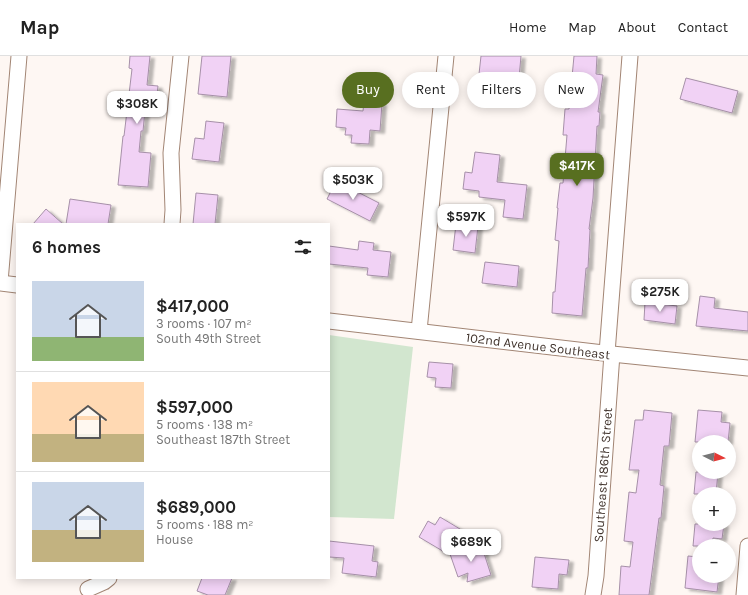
<!DOCTYPE html>
<html lang="en">
<head>
<meta charset="utf-8">
<style>
	body { margin:0; font-family:Karla,sans-serif; background:#f2f2f2; color:#222; height:100vh; display:flex; flex-direction:column; font-size:15px; white-space:nowrap }
	* { box-sizing:border-box; margin:0 }
	p { font-size:13px; color:#767676 }
	.icon { flex:none; width:22px; height:22px; fill:none; stroke:currentColor; stroke-width:2; stroke-linecap:round; stroke-linejoin:round }
	.map { position:relative; flex:1; overflow:hidden }
	.panel { position:absolute; left:16px; top:167px; width:314px; height:356px; display:flex; flex-direction:column; background:#fff; border-radius:0px; box-shadow:0 2px 10px #0003 }
	.panel>* { flex:none }
	.banner { position:absolute; left:342px; top:16px; width:346px; height:36px; display:flex; gap:8px }
	.needle { width:26px; rotate:96deg }
	.controls { position:absolute; left:692px; top:379px; display:grid; gap:8px }
	.controls a { display:grid; place-items:center; width:44px; height:44px; border-radius:50%; background:#fff; box-shadow:0 2px 10px #0003; font-size:20px }
	.price { position:absolute; translate:-50% -34px; padding:0 9px; border-radius:8px; background:#fff; color:#222; font-size:13px; line-height:26px; filter:drop-shadow(0 1px 2px #0008) }
	.price::after { content:''; position:absolute; left:50%; top:24px; width:12px; height:9px; margin-left:-6px; background:inherit; clip-path:polygon(0 0,100% 0,50% 100%) }
	.price.active { background:#586f20; color:#fff }
	ul { padding:0; list-style:none }
	li { display:flex; align-items:center; gap:12px; height:100px; padding:0 16px }
	li+li { border-top:1px solid #e0e0e0 }
	li span { display:grid; place-items:center; flex:none; width:112px; height:80px; border-radius:0px; color:#555 }
	li>.icon { margin-inline-start:auto }
	span .icon { width:48px; height:48px; fill:#fffc; stroke-width:1 }
	li b { font-size:17px }
	h2 { display:flex; justify-content:space-between; align-items:center; height:48px; padding:0 16px; font-size:17px }
	.chip { padding:0 14px; border-radius:18px; background:#fff; box-shadow:0 2px 10px #0003; font-size:14px; line-height:36px }
	.chip.active { background:#586f20; color:#fff }
	header { display:flex; align-items:center; gap:24px; box-sizing:border-box; height:56px; padding:0 20px; background:#fff; border-bottom:1px solid #e0e0e0 }
	header strong { font-size:19px }
	nav { display:flex; gap:22px; margin-inline-start:auto; font-size:14px }
	.map>svg:first-child { display:block }
</style>
</head>
<body>
<header>
<strong>Map</strong>
<nav><a>Home</a><a>Map</a><a>About</a><a>Contact</a></nav>
</header>
<div class="map">
<svg width="748" height="539" viewBox="0 0 748 539">
	<defs>
		<filter id="shadow"><feDropShadow dx="4.5" dy="2.5" stdDeviation="1" flood-color="#0004"/></filter>
	</defs>
	<rect width="100%" height="100%" fill="#fef7f3"/>
	<path fill="#d2e6cf" d="M329,279L413,291L394,463L329,461Z"/>
	<g fill="#f1d2f5" stroke="#a690a8" filter="url(#shadow)">
		<path d="M130,0H150L147,29L158,30L155,55L145,54L143,75H141L139,96L151,97L148,131L118,129L123,80H124L132,13L129,12Z"/>
		<path d="M202,0H231L227,41L198,38Z"/>
		<path d="M481,0H521L519,22L479,18Z"/>
		<path d="M574,0H597L596,18L603,19L598,56H600L599,70H597L593,142L589,173L590,174L588,212H586L582,260L552,257L553,236H555L559,185L555,184L558,152H557L560,127H563L567,79H563L565,53H569Z"/>
		<path d="M686,22L738,35L732,57L680,43Z"/>
		<path d="M364,45L382,47L380,75L370,74L369,88L351,87L352,79H345L346,72L336,71L337,53L363,55Z"/>
		<path d="M206,65L224,67L219,106L192,103L195,82L204,83Z"/>
		<path d="M475,96L500,99L497,126L527,129L523,163L503,161L505,144L479,141V135L463,133L465,116L472,117Z"/>
		<path d="M336,125L379,147L370,165L327,143Z"/>
		<path d="M196,137L218,139L215,168H193Z"/>
		<path d="M70,143L111,149L108,168H66Z"/>
		<path d="M46,153L63,168H33Z"/>
		<path d="M456,168L478,170L475,197L453,194Z"/>
		<path d="M359,185L374,187L373,194L391,196L388,221L367,219L368,212L329,208V190L358,194Z"/>
		<path d="M485,206L519,210L517,231L482,227Z"/>
		<path d="M700,240L715,242L714,252L748,256V275L696,270Z"/>
		<path d="M645,246L677,250L675,268L644,264Z"/>
		<path d="M429,306L453,308L451,332L435,331L436,322L427,321Z"/>
		<path d="M644,354L672,357L669,390H664L660,429L664,430L661,462H659L649,539H619L621,510L630,511L633,486L624,485L629,436L636,437L639,414H629L635,364H643Z"/>
		<path d="M698,354L722,356L721,366L730,367L728,386H695Z"/>
		<path d="M696,416H718L716,438H694Z"/>
		<path d="M440,461L460,473L446,497L419,481L428,465L435,469Z"/>
		<path d="M695,468H724L722,483L713,482L712,490H693Z"/>
		<path d="M329,485L374,490L372,505L378,506L376,521L342,517L344,502L329,501Z"/>
		<path d="M481,488L491,519L467,526L468,517L458,521L450,498Z"/>
		<path d="M688,500L699,501V520H719L717,536L685,532Z"/>
		<path d="M535,501L569,504L567,519L559,518L558,533L532,531Z"/>
		<path d="M202,522H232L225,539H208L197,535Z"/>
	</g>
	<g fill="none" stroke-linecap="round" stroke-linejoin="round">
		<defs>
			<g id="minor">
				<path d="M172,168L173,154L171,97L181,0"/>
				<path d="M0,226L19,0"/>
				<path d="M0,227L17,229"/>
				<path d="M329,265L612,298L748,312"/>
				<path d="M419,275L446,0"/>
				<path d="M607,297L630,0"/>
				<path d="M88,533L104,526L109,522"/>
				<path d="M593,539L596,520L612,298"/>
				<path d="M744,539L748,490"/>
			</g>
		</defs>
		<use href="#minor" stroke="#a28574" stroke-width="17"/>
		<use href="#minor" stroke="#fff" stroke-width="15"/>
	</g>
	<g text-anchor="middle" dominant-baseline="central" stroke-width="4" stroke-linejoin="round" paint-order="stroke">
		<g font-size="13" fill="#40332c" stroke="#fff">
			<text transform="translate(538 290) rotate(7)">102nd Avenue Southeast</text>
			<text transform="translate(603 419) rotate(-86)">Southeast 186th Street</text>
		</g>
	</g>
</svg>
<div class="controls">
<a><svg class="needle" viewBox="-14 -14 28 28"><path d="M0-13l5 13h-10z" fill="#e53935"/><path d="M0 13l5-13h-10z" fill="#767676"/></svg></a>
<a>+</a>
<a>−</a>
</div>
<b class="price" style="left:137px;top:69px">$308K</b>
<b class="price active" style="left:577px;top:131px">$417K</b>
<b class="price" style="left:353px;top:145px">$503K</b>
<b class="price" style="left:466px;top:182px">$597K</b>
<b class="price" style="left:660px;top:257px">$275K</b>
<b class="price" style="left:471px;top:507px">$689K</b>
<div class="banner">
<a class="chip active">Buy</a>
<a class="chip">Rent</a>
<a class="chip">Filters</a>
<a class="chip">New</a>
</div>
<section class="panel">
<h2>6 homes<svg class="icon" aria-label="filters" viewBox="0 0 24 24"><path d="M4 7h16M4 17h16"/><circle cx="9" cy="7" r="2"/><circle cx="15" cy="17" r="2"/></svg></h2>
<ul>
<li><span style="background:linear-gradient(#c9d6e8 70%,#8fb573 0)"><svg class="icon" aria-label="home" viewBox="0 0 24 24"><path d="M3 11l9-7 9 7M6 9v11h12V9"/></svg></span><div><b>$417,000</b><p>3 rooms · 107 m²</p><p>South 49th Street</p></div></li>
<li><span style="background:linear-gradient(#ffd9b3 65%,#c2b280 0)"><svg class="icon" aria-label="home" viewBox="0 0 24 24"><path d="M3 11l9-7 9 7M6 9v11h12V9"/></svg></span><div><b>$597,000</b><p>5 rooms · 138 m²</p><p>Southeast 187th Street</p></div></li>
<li><span style="background:linear-gradient(#c9d6e8 60%,#c2b280 0)"><svg class="icon" aria-label="home" viewBox="0 0 24 24"><path d="M3 11l9-7 9 7M6 9v11h12V9"/></svg></span><div><b>$689,000</b><p>5 rooms · 188 m²</p><p>House</p></div></li>
</ul>
</section>
</div>
</body>
</html>
